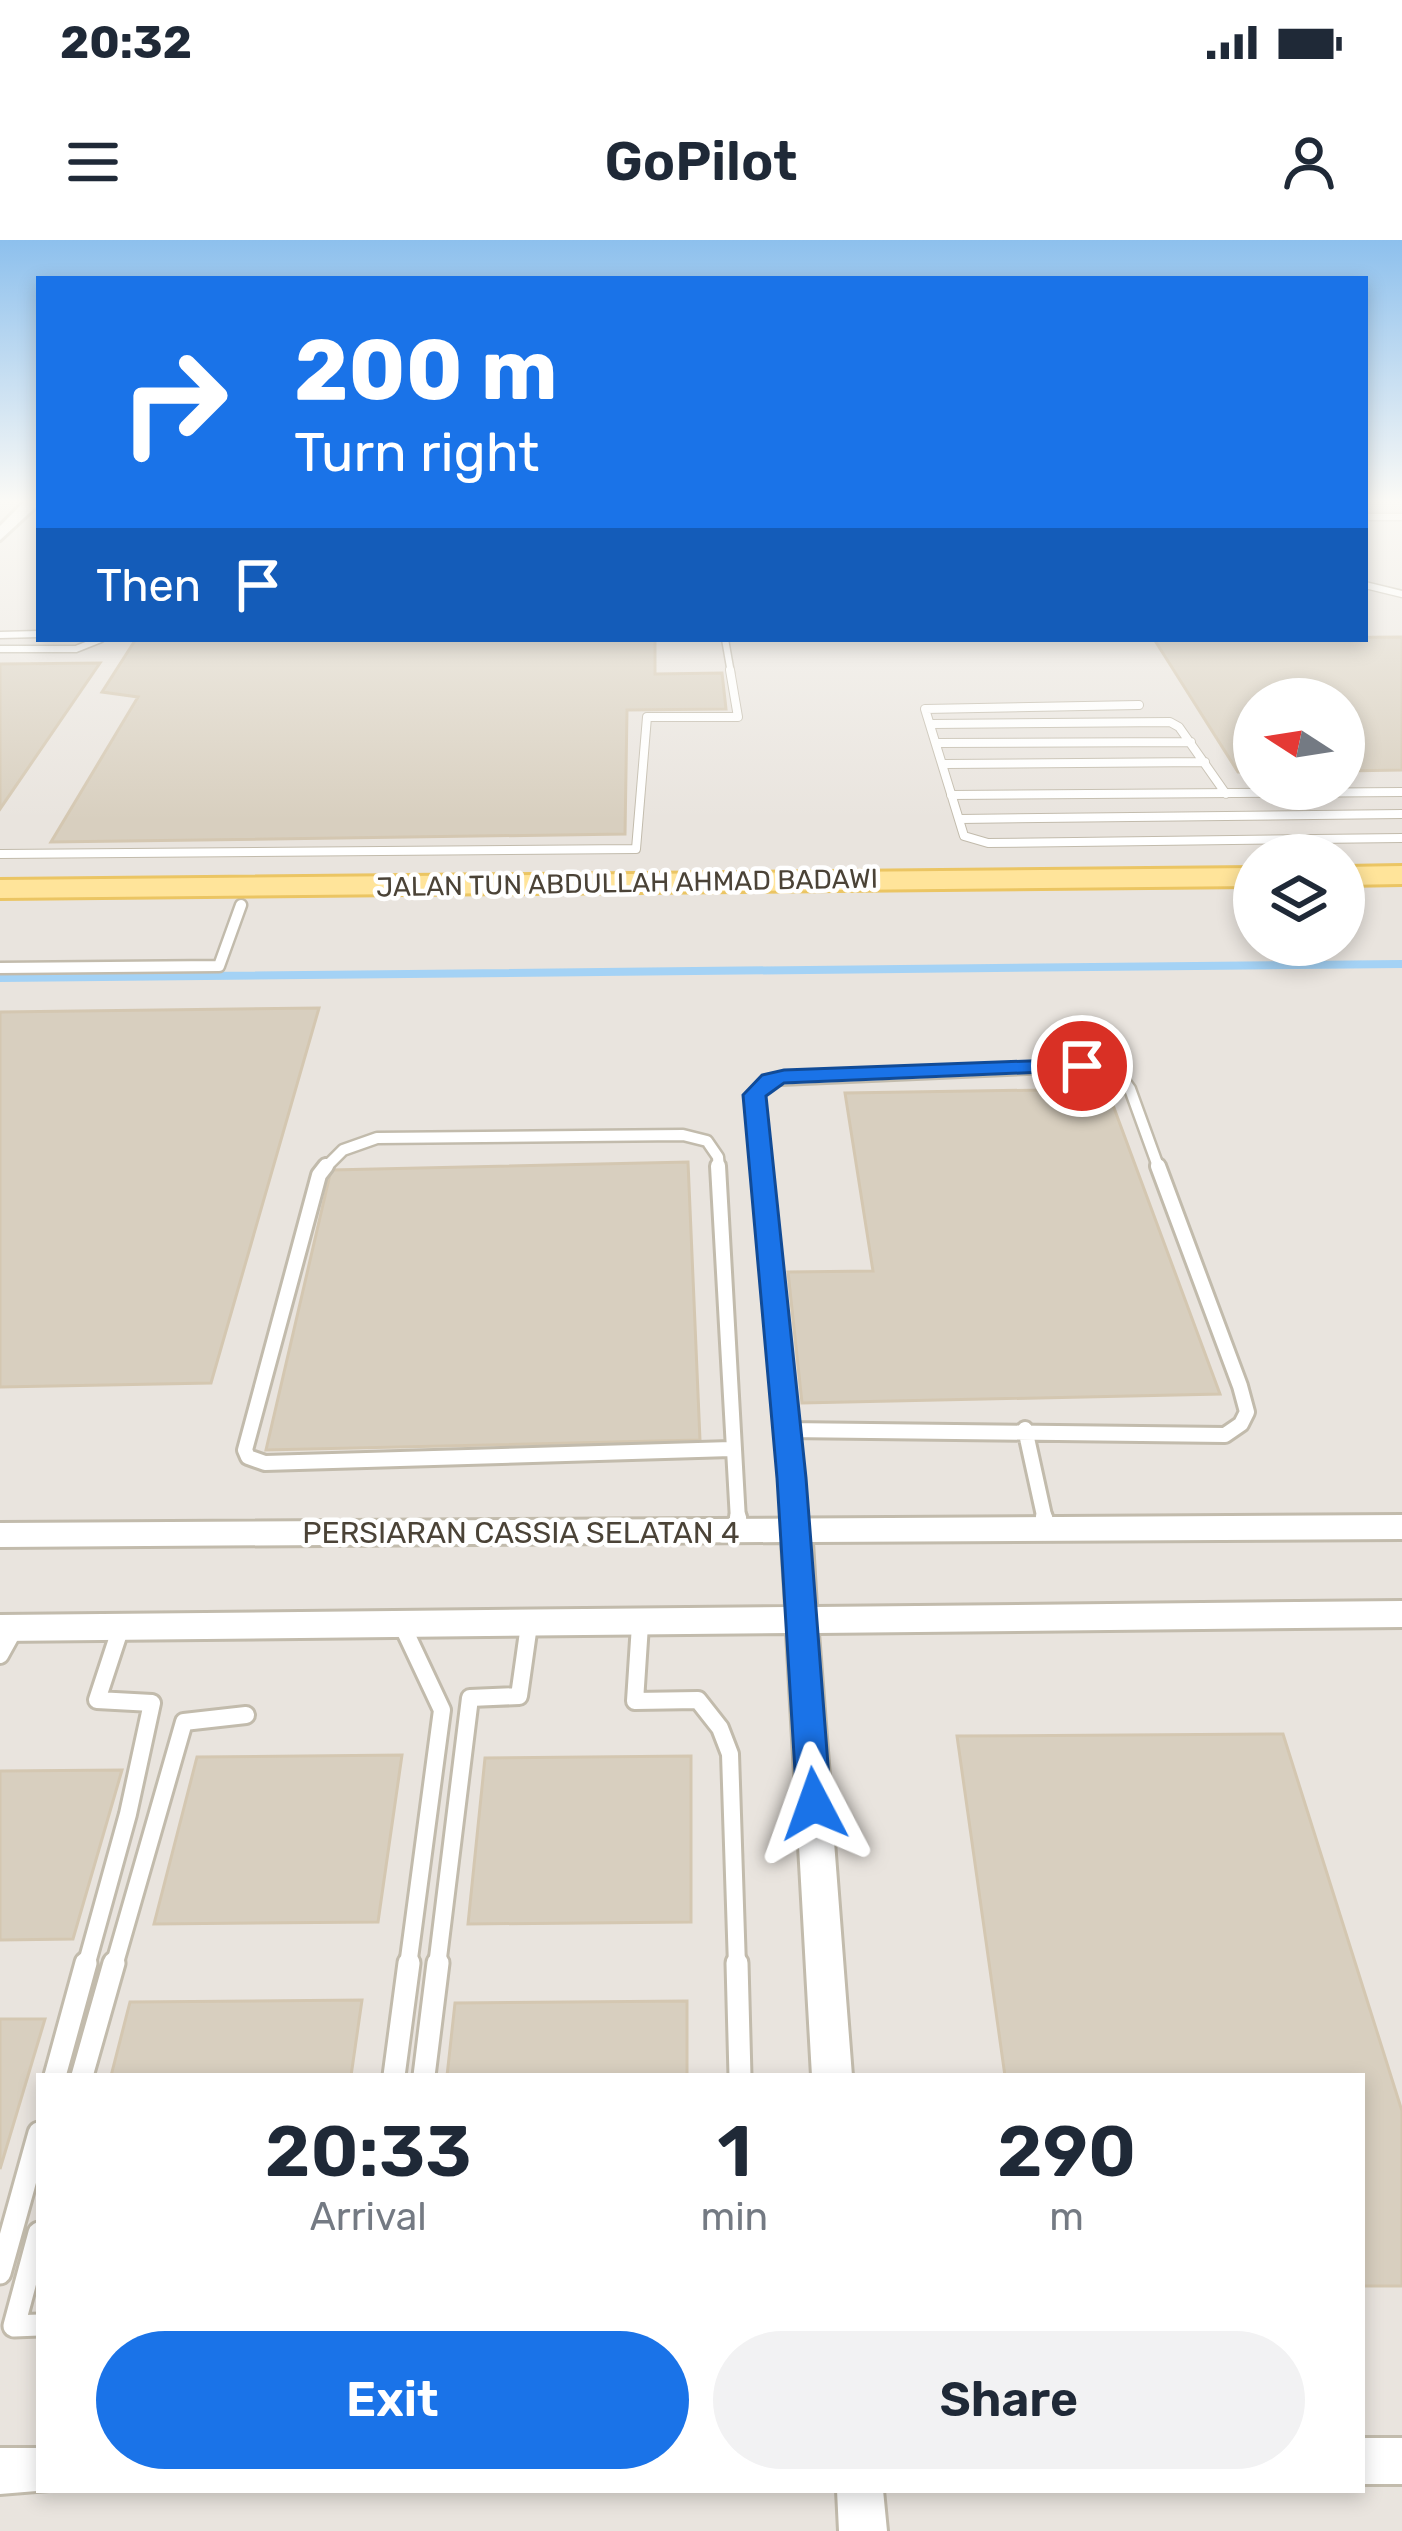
<!DOCTYPE html>
<html lang="en">
<head>
<meta charset="utf-8">
<style>
	:root { --surface:#fff; --page:#f2f2f3; --text:#1f2937; --muted:#747a83; --accent:#1a73e8 }
	body { margin:0; font-family:Rubik,sans-serif; background:var(--page); color:var(--text); height:100vh; display:flex; flex-direction:column; font-size:45px; white-space:nowrap }
	* { box-sizing:border-box; margin:0 }
	p { font-size:39px; color:var(--muted) }
	.icon { flex:none; width:66px; height:66px; fill:none; stroke:currentColor; stroke-width:2; stroke-linecap:round; stroke-linejoin:round }
	.map { position:relative; flex:1; overflow:hidden }
	.drawer { position:absolute; left:36px; top:1833px; width:1329px; height:420px; display:flex; flex-direction:column; background:var(--surface); border-radius:0px; box-shadow:0 6px 18px #0003 }
	.drawer>* { flex:none }
	.hud { position:absolute; left:36px; top:36px; width:1332px; height:366px; border-radius:0px; box-shadow:0 6px 18px #0003; background:#1a73e8; color:#fff; overflow:hidden }
	.needle { width:78px; rotate:282deg }
	.fabs { position:absolute; left:1233px; top:438px; display:grid; gap:24px }
	.fabs a { display:grid; place-items:center; width:132px; height:132px; border-radius:50%; background:var(--surface); box-shadow:0 6px 18px #0003; font-size:60px }
	.pin { position:absolute; display:grid; place-items:center; width:102px; height:102px; color:#fff; margin:-51px; border:6px solid #fff; border-radius:50%; box-shadow:0 3px 12px #0007 }
	.me { position:absolute; width:132px; margin:-66px; rotate:356deg; stroke-linejoin:round; filter:drop-shadow(0 0 9px #0008) }
	.turn { display:flex; align-items:center; gap:42px; height:252px; padding:0 60px; font-size:54px }
	.turn .icon { width:156px; height:156px; stroke-width:2.5 }
	.turn b { display:block; font-size:84px; line-height:102px }
	.then { display:flex; align-items:center; height:114px; padding:0 60px; background:#0003; gap:24px; font-size:45px }
	.eta { display:flex; justify-content:space-evenly; align-items:center; height:204px; text-align:center }
	.eta b { font-size:72px; font-weight:600; line-height:84px }
	.action { display:flex; gap:24px; margin-top:auto; padding:24px 60px }
	.action a { flex:1; height:138px; border-radius:72px; background:var(--accent); color:#fff; font-size:48px; font-weight:600; line-height:138px; text-align:center }
	.action a+a { background:var(--page); color:var(--text) }
	.status { display:flex; justify-content:space-between; align-items:center; height:84px; padding:0 60px; background:var(--surface); direction:ltr }
	.status svg { height:33px; fill:currentColor }
	header { display:flex; justify-content:space-between; align-items:center; height:156px; padding:0 60px; background:var(--surface); font-size:54px; font-weight:600 }
	.map>svg:first-child { display:block }
	.industrial { fill:#e9e4de; fill-rule:evenodd }
	.lines { fill:none; stroke-linecap:round; stroke-linejoin:round }
	.stream { stroke:#a4d2f5; stroke-width:8 }
	.building { fill:#d8cfbf; stroke:#d4c7b1; stroke-width:3 }
	.service-far5-casing { stroke:#c2bbac; stroke-width:9 }
	.service-far4-casing { stroke:#c2bbac; stroke-width:10 }
	.service-far3-casing { stroke:#c2bbac; stroke-width:15 }
	.service-far2-casing { stroke:#c2bbac; stroke-width:20 }
	.service-far1-casing { stroke:#c2bbac; stroke-width:22 }
	.service-casing { stroke:#c2bbac; stroke-width:27 }
	.minor-casing { stroke:#c2bbac; stroke-width:6 }
	.tertiary-casing { stroke:#c2bbac; stroke-width:6 }
	.primary-casing { stroke:#ebc563; stroke-width:6 }
	.service-far5 { stroke:#fff; stroke-width:6 }
	.service-far4 { stroke:#fff; stroke-width:8 }
	.service-far3 { stroke:#fff; stroke-width:10 }
	.service-far2 { stroke:#fff; stroke-width:14 }
	.service-far1 { stroke:#fff; stroke-width:16 }
	.service { stroke:#fff; stroke-width:21 }
	.minor { fill:#fff; fill-rule:evenodd }
	.tertiary { fill:#fff; fill-rule:evenodd }
	.primary { fill:#ffe49a; fill-rule:evenodd }
	.route { fill:#1a73e8; stroke:#114b97; stroke-width:3 }
	.labels { text-anchor:middle; stroke-width:9; stroke-linejoin:round; paint-order:stroke }
	.far-street-label { font-size:27px; fill:#4b4337; stroke:#fff }
	.street-label { font-size:30px; fill:#4b4337; stroke:#fff }
</style>
</head>
<body>
<div class="status"><b>20:32</b><svg viewBox="0 0 49 12"><path d="M0 12V9h3v3zM5 12V6h3v6zM10 12V3h3v9zM15 12V0h3v12zM26 1h20v11H26zM47 4h2v5h-2z"/></svg></div>
<header><svg class="icon" aria-label="menu" viewBox="0 0 24 24"><path d="M4 6h16M4 12h16M4 18h16"/></svg>GoPilot<svg class="icon" aria-label="person" viewBox="0 0 24 24"><circle cx="12" cy="8" r="4"/><path d="M4 21q1-7 8-7t8 7"/></svg></header>
<div class="map">
<svg width="1402" height="2291" viewBox="0 0 1402 2291">
	<rect width="100%" height="100%" fill="#f6f3ea"/>
	<!-- industrial -->
	<path class="industrial" d="M0,259H39V399H1365V259H1402V2291H0ZM1254,459H1344V549H1254ZM1254,615H1344V705H1254ZM39,1836H1362V2250H39Z"/>
	<g class="lines">
		<!-- stream -->
		<path class="stream" d="M0,738L1402,724"/>
	</g>
	<!-- building -->
	<path class="building" d="M1402,397V530L1344,531V459H1254V532H1238L1154,399Z
		M136,399H655V434L722,433L726,469L627,470L625,594L51,602L138,457L102,452Z
		M100,423L0,569V424Z
		M319,768L211,1143L0,1147V772Z
		M1107,849L1220,1154L802,1163L788,1032L873,1031L845,853Z
		M688,922L700,1200L266,1210L331,930Z
		M1283,1494L1402,1871V2046H1362V1836H1005L957,1496Z
		M402,1515L378,1682L154,1684L197,1517Z
		M691,1516V1682L468,1684L485,1518Z
		M122,1530L73,1699L0,1700V1531Z
		M362,1760L351,1836H111L130,1762Z
		M687,1761V1836H447L455,1763Z
		M0,1779H45L0,1929Z"/>
	<g class="lines">
		<defs>
			<path id="service-far5" d="M1365,277H1402
				M1365,345L1402,354
				M0,395L39,394
				M725,399L731,433
				M0,409H76L101,399"/>
			<path id="service-far4" d="M1139,465L925,469L964,596L988,603L1402,598
				M932,484L1170,482L1179,487L1226,554
				M938,503L1191,502
				M945,524L1205,522
				M951,555L1402,552
				M960,579L1402,574
				M0,614L636,609L647,477H738L730,430"/>
			<path id="service-far3" d="M0,728L219,726L241,665
				M324,929L343,910L377,898L683,895L707,901L718,917L719,929
				M762,929L755,855L770,840L1082,826L1120,835L1130,849L1159,929"/>
			<path id="service-far2" d="M326,926L319,935L245,1210L248,1217L265,1223L731,1209
				M718,926L738,1280
				M762,926L795,1280
				M1025,1189L1045,1280
				M787,1190L1225,1195L1241,1184L1247,1172L1240,1146L1158,926"/>
			<path id="service-far1" d="M738,1277L739,1292
				M795,1277L796,1291
				M1044,1277L1047,1290
				M640,1385L635,1461L698,1460L720,1488L730,1514L737,1726
				M403,1387L442,1470L408,1726
				M0,1415L15,1388
				M86,1726L128,1574L152,1463L97,1460L121,1387
				M114,1726L184,1482L246,1475
				M437,1726L470,1458L519,1456L529,1385"/>
			<path id="service" d="M737,1723L740,1836
				M55,1836L86,1723
				M82,1836L114,1723
				M394,1836L409,1723
				M424,1836L438,1723
				M39,1993L14,2086L39,2085
				M0,2033L39,1893"/>
			<path id="minor" d="M1402,1275V1299L812,1302L816,1367L1402,1361V1387L818,1393L852,1836H812L787,1393L0,1401V1375L786,1367L782,1302L0,1307V1283Z
				M1362,2198H1402V2244H1362Z
				M0,2208H39V2250H49L0,2254Z
				M837,2250H883L887,2291H839Z"/>
			<path id="tertiary" d="M27,259H39V264L0,300V286Z"/>
			<path id="primary" d="M1402,626V644L1344,645V627Z
				M1254,628V646L0,658V640Z"/>
		</defs>
		<!-- service-far5 casing -->
		<use href="#service-far5" class="service-far5-casing"/>
		<!-- service-far4 casing -->
		<use href="#service-far4" class="service-far4-casing"/>
		<!-- service-far3 casing -->
		<use href="#service-far3" class="service-far3-casing"/>
		<!-- service-far2 casing -->
		<use href="#service-far2" class="service-far2-casing"/>
		<!-- service-far1 casing -->
		<use href="#service-far1" class="service-far1-casing"/>
		<!-- service casing -->
		<use href="#service" class="service-casing"/>
		<!-- minor casing -->
		<use href="#minor" class="minor-casing"/>
		<!-- tertiary casing -->
		<use href="#tertiary" class="tertiary-casing"/>
		<!-- primary casing -->
		<use href="#primary" class="primary-casing"/>
		<!-- service-far5 -->
		<use href="#service-far5" class="service-far5"/>
		<!-- service-far4 -->
		<use href="#service-far4" class="service-far4"/>
		<!-- service-far3 -->
		<use href="#service-far3" class="service-far3"/>
		<!-- service-far2 -->
		<use href="#service-far2" class="service-far2"/>
		<!-- service-far1 -->
		<use href="#service-far1" class="service-far1"/>
		<!-- service -->
		<use href="#service" class="service"/>
		<!-- minor -->
		<use href="#minor" class="minor"/>
		<!-- tertiary -->
		<use href="#tertiary" class="tertiary"/>
		<!-- primary -->
		<use href="#primary" class="primary"/>
	</g>
	<!-- sky -->
	<linearGradient id="sky" x2="0" y2="1"><stop stop-color="#8dc0ed"/><stop offset="0.45" stop-color="#fbfaf6"/><stop offset="1" stop-color="#fbfaf6" stop-opacity="0"/></linearGradient>
	<rect width="1402" height="580" fill="url(#sky)"/>
	<!-- route -->
	<path class="route" d="M1082,819L1090,821V830L784,843L766,856L806,1238L831,1564L826,1576L814,1580L802,1576L797,1564L777,1238L743,855L762,835L784,830Z"/>
	<g class="labels">
		<!-- far-street labels -->
		<g class="far-street-label">
			<text transform="translate(627 643) rotate(-1)" y="9">JALAN TUN ABDULLAH AHMAD BADAWI</text>
		</g>
		<!-- street labels -->
		<g class="street-label">
			<text x="521" y="1303">PERSIARAN CASSIA SELATAN 4</text>
		</g>
	</g>
</svg>
<div class="fabs">
<a><svg class="needle" viewBox="-14 -14 28 28"><path d="M0-13l5 13h-10z" fill="#e53935"/><path d="M0 13l5-13h-10z" fill="#747a83"/></svg></a>
<a><svg class="icon" aria-label="layers" viewBox="0 0 24 24"><path d="M12 4l9 5-9 5-9-5zM3 14l9 5 9-5"/></svg></a>
</div>
<div class="pin" style="left:1082px;top:826px;background:#d93025"><svg class="icon" aria-label="arrive" viewBox="0 0 24 24"><path d="M6 21V4h12l-3 4 3 4H6"/></svg></div>
<svg class="me" style="left:814px;top:1564px" viewBox="-20 -20 40 40"><path d="M0-17L14 15 0 8-14 15z" fill="#1a73e8" stroke="#fff" stroke-width="4"/></svg>
<div class="hud">
<div class="turn"><svg class="icon" aria-label="right" viewBox="0 0 24 24"><path d="M7 20v-9h11M14 6l5 5-5 5"/></svg><div><b>200 m</b>Turn right</div></div>
<div class="then">Then<svg class="icon" aria-label="arrive" viewBox="0 0 24 24"><path d="M6 21V4h12l-3 4 3 4H6"/></svg></div>
</div>
<section class="drawer">
<div class="eta">
<div><b>20:33</b><p>Arrival</p></div>
<div><b>1</b><p>min</p></div>
<div><b>290</b><p>m</p></div>
</div>
<div class="action"><a>Exit</a><a>Share</a></div>
</section>
</div>
</body>
</html>
